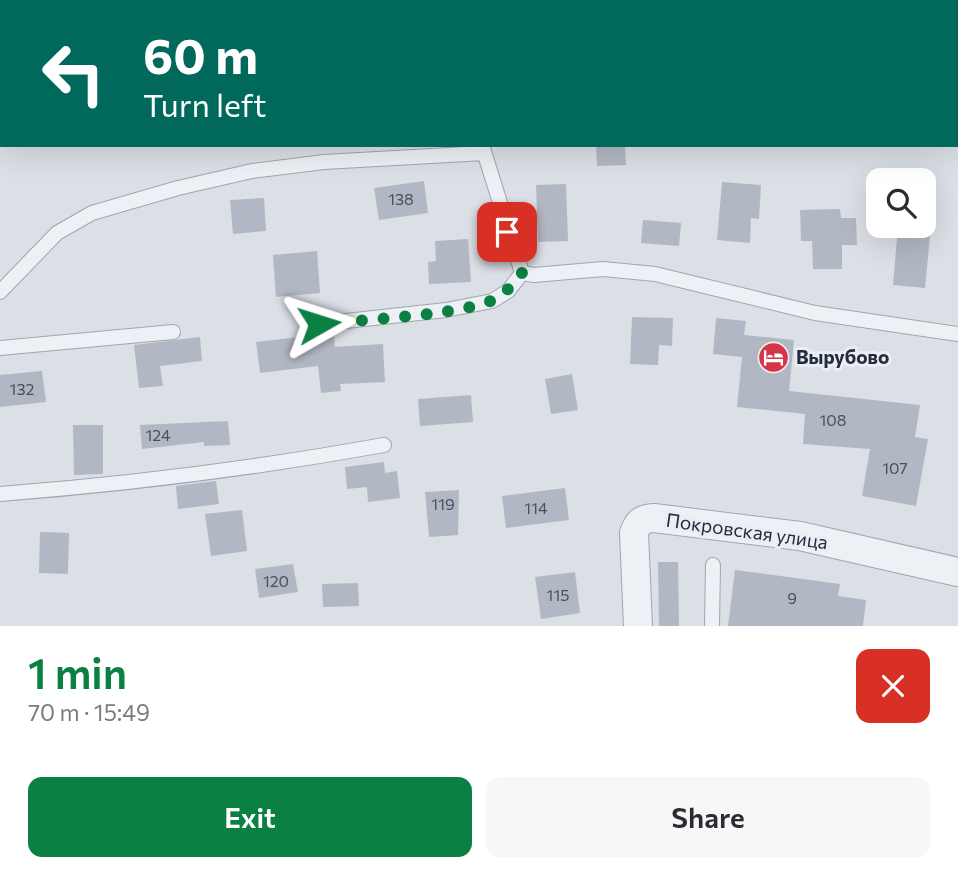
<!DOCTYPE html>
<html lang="en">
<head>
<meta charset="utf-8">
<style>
	:root { --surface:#fff; --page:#f7f7f7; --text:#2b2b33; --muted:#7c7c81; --accent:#0b8043 }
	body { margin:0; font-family:Commissioner,sans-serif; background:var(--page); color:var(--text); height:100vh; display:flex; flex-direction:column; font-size:26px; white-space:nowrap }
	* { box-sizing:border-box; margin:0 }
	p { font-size:23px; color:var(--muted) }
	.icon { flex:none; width:38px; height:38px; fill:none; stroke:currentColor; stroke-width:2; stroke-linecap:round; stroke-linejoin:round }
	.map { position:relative; height:626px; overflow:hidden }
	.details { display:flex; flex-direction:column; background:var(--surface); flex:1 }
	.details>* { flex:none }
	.top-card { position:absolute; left:0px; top:0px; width:959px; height:147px; box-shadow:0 7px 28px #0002; background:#00695c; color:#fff; overflow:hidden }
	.controls { position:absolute; left:866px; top:168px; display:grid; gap:14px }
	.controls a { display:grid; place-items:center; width:70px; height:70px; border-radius:14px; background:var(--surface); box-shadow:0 7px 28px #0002; font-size:35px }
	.pin { position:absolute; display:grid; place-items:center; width:60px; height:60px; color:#fff; margin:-30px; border-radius:14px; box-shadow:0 4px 10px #0006 }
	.me { position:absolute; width:77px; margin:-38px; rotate:84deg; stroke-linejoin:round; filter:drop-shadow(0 0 5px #0008) }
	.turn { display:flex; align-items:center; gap:24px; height:147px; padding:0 28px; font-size:32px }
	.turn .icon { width:91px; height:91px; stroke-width:2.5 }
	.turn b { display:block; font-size:49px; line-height:60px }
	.round { display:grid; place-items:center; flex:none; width:74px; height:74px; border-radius:14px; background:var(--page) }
	.summary { display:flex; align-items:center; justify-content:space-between; height:119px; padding:0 28px }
	h1 { font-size:42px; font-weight:600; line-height:52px; color:var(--accent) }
	.action { display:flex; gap:14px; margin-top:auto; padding:14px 28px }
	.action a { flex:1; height:80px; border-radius:14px; background:var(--accent); color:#fff; font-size:28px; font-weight:600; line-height:80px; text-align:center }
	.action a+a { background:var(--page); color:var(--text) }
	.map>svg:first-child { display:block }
	.building { fill:#b2b8c3 }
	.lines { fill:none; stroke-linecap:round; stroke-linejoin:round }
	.lane-casing { stroke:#a0a6b0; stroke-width:16 }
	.street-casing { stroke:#a0a6b0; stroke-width:30 }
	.lane { stroke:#edf0f5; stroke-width:14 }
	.street { stroke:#edf0f5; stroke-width:28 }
	.route { stroke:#0b8043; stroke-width:12; stroke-dasharray:0 21.6 }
	.labels { text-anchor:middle; stroke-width:6; stroke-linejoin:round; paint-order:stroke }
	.number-label { font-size:16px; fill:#484f5e }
	.poi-label { font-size:19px; font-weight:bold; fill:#242c3d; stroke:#eaeef4; text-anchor:start }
	.street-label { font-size:19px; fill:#242c3d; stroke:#eaeef4 }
</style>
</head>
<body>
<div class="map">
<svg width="958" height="626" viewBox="0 0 958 626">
	<rect width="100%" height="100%" fill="#dbdfe6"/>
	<!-- building -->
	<path class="building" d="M596,145H625L626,165L597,166Z
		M424,181L428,213L379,220L374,188Z
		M722,182L761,185L759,219L751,218L750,243L717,240Z
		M566,184L568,241L538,242L536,185Z
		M264,198L266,231L233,234L230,200Z
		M840,209L841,218H856L857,245H842V269H813L812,241H801L800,210Z
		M643,220L681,223L679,246L641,243Z
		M898,226H931L925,288L893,285Z
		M468,239L471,282L429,284L428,262L436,261L435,241Z
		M317,251L320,293L276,297L273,255Z
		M632,317L673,318L672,346L659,345L658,365L630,364Z
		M716,318L746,321L744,335L794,340L789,391L920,405L915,437L928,439L916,506L862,496L870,449L803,444L805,414L737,407L742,357L713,354Z
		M334,333L335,347L383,344L385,382L340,384L341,391L321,393L318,366L260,373L256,342Z
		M200,337L202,361L160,366L163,386L139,388L134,345Z
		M42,371L46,402L0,407V375Z
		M572,374L578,410L551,414L545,379Z
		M471,395L473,422L420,426L418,399Z
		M228,421L230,445L204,446V442L142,449L140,425Z
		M73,425H103V474L74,475Z
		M384,462L385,473L397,471L400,498L368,502L367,487L347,489L345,467Z
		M216,481L219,504L178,509L176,486Z
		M565,488L569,520L506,528L502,496Z
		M459,490L458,535L429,537L425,492Z
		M242,510L247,551L211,556L205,514Z
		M40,532L69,533L68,574L39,573Z
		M658,562H678L679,626H659Z
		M293,564L298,592L259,598L255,569Z
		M735,570L840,584L838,596L866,600L863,626H728Z
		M575,572L580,613L541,619L535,577Z
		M358,583L359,606L323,607L322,584Z"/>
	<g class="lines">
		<defs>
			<path id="lane" d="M463,0V2
				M482,145L522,273
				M522,273L534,275L603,269L655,274L815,313L958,334
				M0,292L57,233L92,213L178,188L252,171L324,162L484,153
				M319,324L446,310L492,301L508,291L522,273
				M0,348L173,332
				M0,494C129,484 257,468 384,445
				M712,626L713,565"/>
			<path id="street" d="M638,626L634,533C638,521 642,519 654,518L800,536L958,572"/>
		</defs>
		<!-- lane casing -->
		<use href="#lane" class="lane-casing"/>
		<!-- street casing -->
		<use href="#street" class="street-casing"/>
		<!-- lane -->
		<use href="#lane" class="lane"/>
		<!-- street -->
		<use href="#street" class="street"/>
	</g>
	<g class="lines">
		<!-- route -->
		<path class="route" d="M319,324C359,320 465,315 495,299C507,292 514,283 522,273L507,232"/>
	</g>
	<!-- icons -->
	<defs>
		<symbol id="hotel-disc" viewBox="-11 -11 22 22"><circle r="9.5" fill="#d63547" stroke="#eaeef4"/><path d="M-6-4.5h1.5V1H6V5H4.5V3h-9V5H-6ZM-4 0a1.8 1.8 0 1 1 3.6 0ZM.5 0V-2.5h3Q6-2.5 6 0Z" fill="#fff"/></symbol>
	</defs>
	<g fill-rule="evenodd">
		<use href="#hotel-disc" x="756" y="340" width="35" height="35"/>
	</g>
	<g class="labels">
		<!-- number labels -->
		<g class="number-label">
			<text x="401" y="205">138</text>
			<text x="22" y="395">132</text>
			<text x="833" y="426">108</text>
			<text x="158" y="441">124</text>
			<text x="895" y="474">107</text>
			<text x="443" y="510">119</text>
			<text x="536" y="514">114</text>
			<text x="276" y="587">120</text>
			<text x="558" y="601">115</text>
			<text x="792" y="604">9</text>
		</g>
		<!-- poi labels -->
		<g class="poi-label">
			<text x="796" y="364">Вырубово</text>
		</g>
		<!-- street labels -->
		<g class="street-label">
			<text transform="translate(747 531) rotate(8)" y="7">Покровская улица</text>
		</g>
	</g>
</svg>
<div class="controls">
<a><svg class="icon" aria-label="search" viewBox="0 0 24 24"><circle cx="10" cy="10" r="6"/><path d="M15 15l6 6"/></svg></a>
</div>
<div class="pin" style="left:507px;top:232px;background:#d93025"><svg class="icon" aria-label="arrive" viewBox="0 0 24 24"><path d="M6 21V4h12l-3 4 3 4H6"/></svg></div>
<svg class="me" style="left:319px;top:324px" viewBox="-20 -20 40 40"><path d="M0-17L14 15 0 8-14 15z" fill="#0b8043" stroke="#fff" stroke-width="4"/></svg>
<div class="top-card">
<div class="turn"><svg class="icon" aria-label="left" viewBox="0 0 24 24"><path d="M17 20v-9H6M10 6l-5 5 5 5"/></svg><div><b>60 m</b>Turn left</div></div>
</div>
</div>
<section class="details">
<div class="summary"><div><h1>1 min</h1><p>70 m · 15:49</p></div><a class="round" style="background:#d93025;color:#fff"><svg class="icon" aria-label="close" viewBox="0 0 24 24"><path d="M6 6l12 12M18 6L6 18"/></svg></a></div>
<div class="action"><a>Exit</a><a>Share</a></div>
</section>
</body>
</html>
